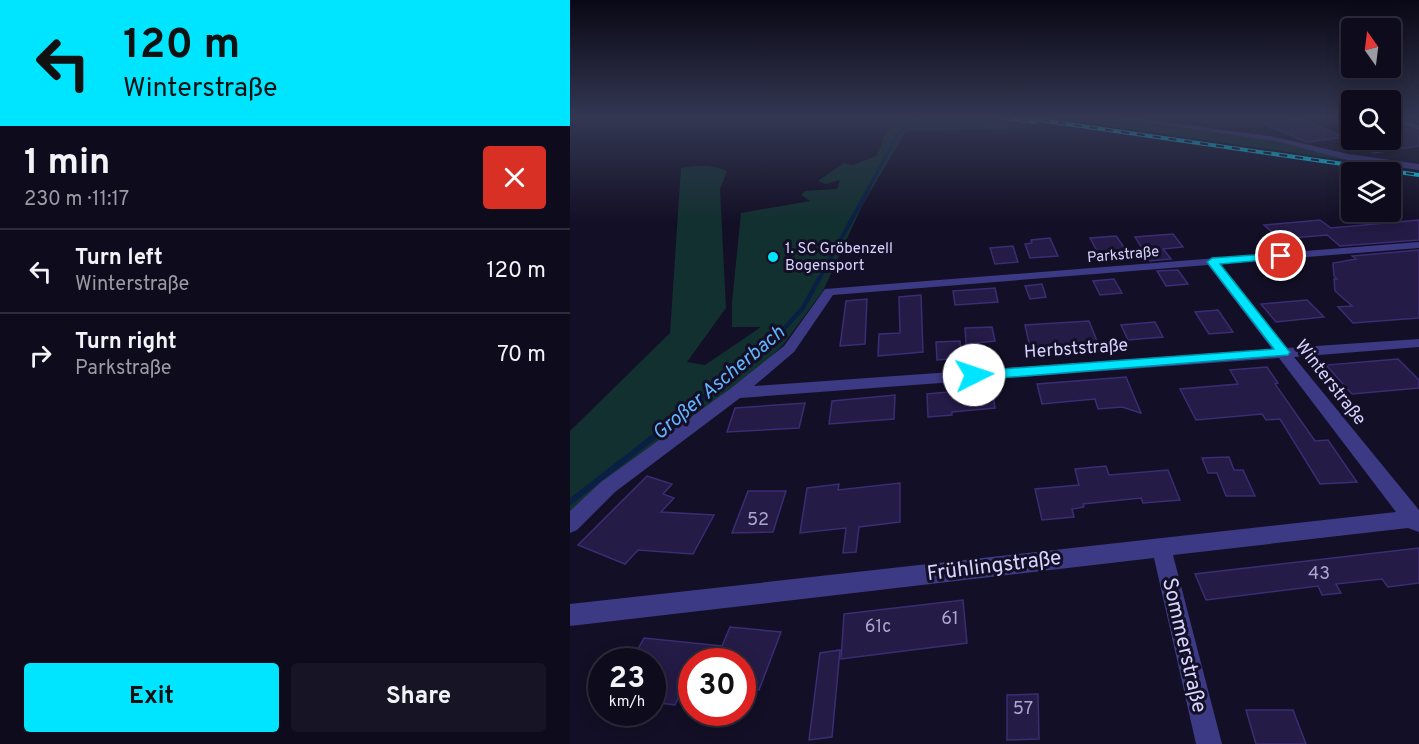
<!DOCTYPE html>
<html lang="en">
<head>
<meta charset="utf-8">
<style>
	:root { --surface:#0e0b1c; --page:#171425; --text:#f1f3f6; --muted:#9b9ba3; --line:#2e2b3b; --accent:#00e5ff }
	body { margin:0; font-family:Overpass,sans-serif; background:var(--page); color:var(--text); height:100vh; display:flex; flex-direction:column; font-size:22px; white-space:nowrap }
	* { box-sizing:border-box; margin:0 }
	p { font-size:20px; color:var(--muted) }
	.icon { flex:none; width:33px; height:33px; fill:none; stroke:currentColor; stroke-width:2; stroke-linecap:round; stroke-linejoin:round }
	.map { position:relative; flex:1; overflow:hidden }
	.panel { display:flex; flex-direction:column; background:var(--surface); width:570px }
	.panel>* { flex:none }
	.guide { background:#00e5ff; color:#111; overflow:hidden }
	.needle { width:39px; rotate:346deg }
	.fabs { position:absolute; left:771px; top:18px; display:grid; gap:12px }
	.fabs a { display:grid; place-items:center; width:60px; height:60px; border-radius:6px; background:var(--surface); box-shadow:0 3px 15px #0003,0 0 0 2px var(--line); font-size:30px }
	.speed { position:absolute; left:18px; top:648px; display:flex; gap:12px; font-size:30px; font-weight:700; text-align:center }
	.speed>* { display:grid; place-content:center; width:78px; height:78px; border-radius:50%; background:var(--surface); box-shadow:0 3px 15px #0003,0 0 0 2px var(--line); line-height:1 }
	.speed small { font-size:15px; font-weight:400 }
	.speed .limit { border:9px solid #d22; background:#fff; color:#111 }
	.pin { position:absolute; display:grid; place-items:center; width:51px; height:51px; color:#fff; margin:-26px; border:3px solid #fff; border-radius:50%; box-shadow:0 2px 6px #0007 }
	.me { position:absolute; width:66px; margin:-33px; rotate:86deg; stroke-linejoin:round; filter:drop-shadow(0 0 4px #0008) }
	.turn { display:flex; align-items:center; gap:21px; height:126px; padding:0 24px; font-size:27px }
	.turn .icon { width:78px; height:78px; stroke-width:2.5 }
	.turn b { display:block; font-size:42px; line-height:51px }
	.round { display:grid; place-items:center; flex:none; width:63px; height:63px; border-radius:6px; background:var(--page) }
	.head { display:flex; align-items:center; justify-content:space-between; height:102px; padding:0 24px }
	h1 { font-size:36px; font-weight:700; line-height:45px }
	.cta { display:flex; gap:12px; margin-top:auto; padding:12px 24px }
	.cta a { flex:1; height:69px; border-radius:6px; background:var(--accent); color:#111; font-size:24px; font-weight:700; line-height:69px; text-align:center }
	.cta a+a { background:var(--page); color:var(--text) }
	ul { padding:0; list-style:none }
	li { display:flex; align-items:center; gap:18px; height:84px; padding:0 24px; border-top:2px solid var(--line) }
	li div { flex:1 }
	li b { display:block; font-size:22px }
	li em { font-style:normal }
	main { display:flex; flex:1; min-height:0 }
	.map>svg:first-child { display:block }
	.green { fill:#12302f }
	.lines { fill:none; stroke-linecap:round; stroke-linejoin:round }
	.stream-far3 { stroke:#0a1f44; stroke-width:3 }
	.stream-far2 { stroke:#0a1f44; stroke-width:4 }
	.stream-far1 { stroke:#0a1f44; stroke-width:4.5 }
	.stream { stroke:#0a1f44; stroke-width:6 }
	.building { fill:#241b47; stroke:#3b2d73; stroke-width:1.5 }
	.street { fill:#3d3a85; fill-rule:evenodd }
	.rail-casing { stroke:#00e5ff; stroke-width:4 }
	.rail { stroke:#130f26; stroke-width:2; stroke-dasharray:8; stroke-linecap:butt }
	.route { fill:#00e5ff; stroke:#0095a6; stroke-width:1.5 }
	.poi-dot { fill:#00e5ff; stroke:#130f26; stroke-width:2 }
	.labels { text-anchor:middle; stroke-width:6; stroke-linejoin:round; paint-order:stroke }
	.far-poi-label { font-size:15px; fill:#d9d4ff; stroke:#130f26; text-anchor:start }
	.far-street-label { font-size:15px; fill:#d9d4ff; stroke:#130f26 }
	.street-label { font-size:18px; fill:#d9d4ff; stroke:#130f26 }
	.near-number-label { font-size:18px; fill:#aca6d1 }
	.water-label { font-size:20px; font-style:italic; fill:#62b6ff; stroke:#130f26 }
	.near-street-label { font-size:21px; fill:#d9d4ff; stroke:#130f26 }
</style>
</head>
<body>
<main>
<section class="panel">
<div class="guide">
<div class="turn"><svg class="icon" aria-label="left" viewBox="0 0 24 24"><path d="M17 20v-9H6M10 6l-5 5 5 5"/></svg><div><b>120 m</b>Winterstraße</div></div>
</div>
<div class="head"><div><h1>1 min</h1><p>230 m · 11:17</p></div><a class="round" style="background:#d93025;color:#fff"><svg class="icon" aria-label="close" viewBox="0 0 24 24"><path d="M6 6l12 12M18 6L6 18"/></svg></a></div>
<ul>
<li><svg class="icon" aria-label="left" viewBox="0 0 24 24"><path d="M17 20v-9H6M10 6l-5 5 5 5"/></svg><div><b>Turn left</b><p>Winterstraße</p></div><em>120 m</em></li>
<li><svg class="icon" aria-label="right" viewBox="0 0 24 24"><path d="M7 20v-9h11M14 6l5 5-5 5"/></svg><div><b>Turn right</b><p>Parkstraße</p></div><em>70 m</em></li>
</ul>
<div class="cta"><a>Exit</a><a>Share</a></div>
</section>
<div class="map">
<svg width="849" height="744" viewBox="0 0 849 744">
	<rect width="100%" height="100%" fill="#130f26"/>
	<!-- green -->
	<path class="green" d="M345,118H399L462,128L336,131L292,206L253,291L213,345L179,378L0,512V431L100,333L111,168C129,165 141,164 157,171L150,189L156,308L117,362L135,365L191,327H162V302L171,213L240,201L231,195L235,191L267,189L270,180L256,184L248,181L274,163L283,165L306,156L311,147L312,139L319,129L327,127L330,121Z
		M482,118H542L683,136L797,163Z"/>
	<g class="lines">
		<!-- stream-far3 -->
		<path class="stream-far3" d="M298,189L330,131L345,118"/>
		<!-- stream-far2 -->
		<path class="stream-far2" d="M248,281L299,188"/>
		<!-- stream-far1 -->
		<path class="stream-far1" d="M134,398L199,345L233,308L249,279"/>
		<!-- stream -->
		<path class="stream" d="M0,502L135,397"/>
	</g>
	<!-- building -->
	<path class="building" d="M730,118L774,137L737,142L694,124Z
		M820,124L849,132V146L804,153L772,140H820Z
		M750,220L761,228L849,220V240L770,246L757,235L710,239L694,225Z
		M603,234L613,247L593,249L601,259L580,261L565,237Z
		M546,236L556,250L528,253L520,238Z
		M480,238L488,256L460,258L455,244L462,243L461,240Z
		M443,246L448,262L425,264L420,248Z
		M849,250V318L783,323L768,307L782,306L765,291L764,279H767L764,276L763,263L786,259L782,256Z
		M608,270L618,284L596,286L587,271Z
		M544,279L552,293L530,295L523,281Z
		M472,284L476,297L460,299L455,286Z
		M425,288L428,302L385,305L383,291Z
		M351,295L353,352L308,356L309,334L330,333L329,297Z
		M297,299L295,344L270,346L276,301Z
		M737,300L754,317L706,322L691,304Z
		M648,310L663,332L639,334L625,312Z
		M519,321L529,346L461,352L455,325Z
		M585,322L593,337L558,340L551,325Z
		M422,327L425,341L396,344L395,328Z
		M390,341L391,358L367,360L366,342Z
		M828,359L849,380V388L782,394L756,365Z
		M697,367L708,383L705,384L745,441L758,440L787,482L750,484L710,419L696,420L692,414L626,420L610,389L668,384L660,370Z
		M556,377L571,413L552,407L528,409L525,399L472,404L467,384Z
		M422,388L425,408L382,412V415L358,417L357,394Z
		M325,395L324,419L259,424L262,401Z
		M235,403L229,428L157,432L165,408Z
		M659,457L664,470H673L685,496H656L647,473H638L632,458Z
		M536,466L539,475L598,470L610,500L573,503L571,498L513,504L514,507L502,509L504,517L472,520L465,489L509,485L505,469Z
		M77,476L102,484L93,494L104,498L91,512L144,515L123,554L68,550L55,564L8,545Z
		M330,483V522L289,527L286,552L273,553L276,528L230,533L237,488L269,484L268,490Z
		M178,491H216L203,532L162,533Z
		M849,548V583L818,587L812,579L766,584L771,593L752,595L748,586L636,600L625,574Z
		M393,600L397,643L271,659L274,614Z
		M160,627L211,632L189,690L172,688V662H122V669L105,705L82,702V662H61L74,638L152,646Z
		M270,650L262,737L239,740L250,653Z
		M468,694L469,739L437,740V695Z
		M676,710H723L736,744H686Z"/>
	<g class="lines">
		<!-- street -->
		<path class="street" d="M547,118H564L705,137L778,154L849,164V170L778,160L705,141Z
			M820,118L849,125V130L820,121Z
			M849,242V248L650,264L717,348L849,339V347L724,357L849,510V532L838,528L603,555L652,744H626L584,558L0,626V604L826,512L709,358L170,398L45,492L7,530L0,533V511L31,482L160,389L214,346L255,289ZM638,265L702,349L184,386L224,352L263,295Z"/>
		<defs>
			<path id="rail" d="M435,118L464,122
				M456,118L849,175"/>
		</defs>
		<!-- rail casing -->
		<use href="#rail" class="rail-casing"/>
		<!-- rail -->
		<use href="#rail" class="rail"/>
	</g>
	<!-- sky -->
	<linearGradient id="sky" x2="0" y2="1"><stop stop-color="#0a0815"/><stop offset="0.53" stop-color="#333752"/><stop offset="1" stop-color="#333752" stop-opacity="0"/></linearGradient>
	<rect width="849" height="222" fill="url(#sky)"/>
	<!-- route -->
	<path class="route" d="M711,253L715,254V258L650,264L718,350L720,352L718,355L404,380L397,375L404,371L704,349L637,262L642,258Z"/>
	<!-- markers -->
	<circle class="poi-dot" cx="203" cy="257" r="6"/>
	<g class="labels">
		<!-- far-poi labels -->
		<g class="far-poi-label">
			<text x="215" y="253">1. SC Gröbenzell<tspan x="215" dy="17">Bogensport</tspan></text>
		</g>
		<!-- far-street labels -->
		<g class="far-street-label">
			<text transform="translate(553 254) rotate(-5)" y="5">Parkstraße</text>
		</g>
		<!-- street labels -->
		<g class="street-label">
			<text transform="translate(506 348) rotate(-4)" y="6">Herbststraße</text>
			<text transform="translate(761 382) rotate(52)" y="6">Winterstraße</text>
		</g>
		<!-- near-number labels -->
		<g class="near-number-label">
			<text x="188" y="525">52</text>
			<text x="749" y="579">43</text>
			<text x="380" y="624">61</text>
			<text x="308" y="632">61c</text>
			<text x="453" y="714">57</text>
		</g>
		<!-- water labels -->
		<g class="water-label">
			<text transform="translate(148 382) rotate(-40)" y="7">Großer Ascherbach</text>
		</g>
		<!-- near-street labels -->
		<g class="near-street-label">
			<text transform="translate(424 565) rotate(-7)" y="7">Frühlingstraße</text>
			<text transform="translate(615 645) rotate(77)" y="7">Sommerstraße</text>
		</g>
	</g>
</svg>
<div class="fabs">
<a><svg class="needle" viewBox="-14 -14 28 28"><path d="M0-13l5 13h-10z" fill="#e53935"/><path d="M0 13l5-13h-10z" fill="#9b9ba3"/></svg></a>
<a><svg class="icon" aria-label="search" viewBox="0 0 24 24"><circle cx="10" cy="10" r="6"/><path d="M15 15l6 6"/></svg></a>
<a><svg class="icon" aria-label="layers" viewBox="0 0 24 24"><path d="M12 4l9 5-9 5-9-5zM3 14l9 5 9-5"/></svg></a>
</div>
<div class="speed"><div>23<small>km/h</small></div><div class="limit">30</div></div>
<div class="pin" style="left:711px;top:256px;background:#d93025"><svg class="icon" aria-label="arrive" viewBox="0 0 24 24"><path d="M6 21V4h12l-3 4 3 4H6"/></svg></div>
<svg class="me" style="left:404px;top:375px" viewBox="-20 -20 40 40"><circle r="19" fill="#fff"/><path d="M0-13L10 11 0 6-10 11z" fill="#00e5ff"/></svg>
</div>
</main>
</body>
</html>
